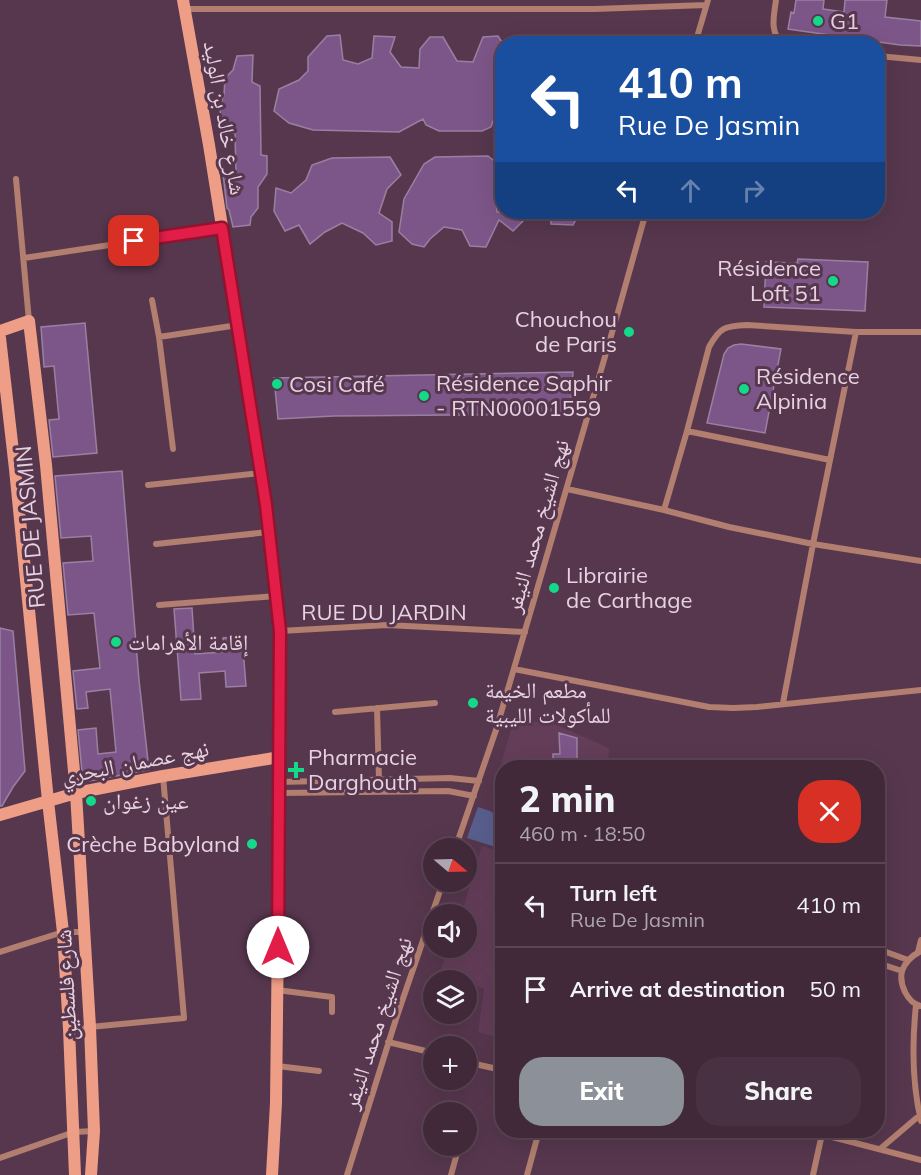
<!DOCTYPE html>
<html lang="en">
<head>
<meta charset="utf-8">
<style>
	:root { --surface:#41293a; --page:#483142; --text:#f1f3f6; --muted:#aea6af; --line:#5a4554; --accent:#8c9099 }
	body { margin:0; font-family:Mulish,"Noto Naskh Arabic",sans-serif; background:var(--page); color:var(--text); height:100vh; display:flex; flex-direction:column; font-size:22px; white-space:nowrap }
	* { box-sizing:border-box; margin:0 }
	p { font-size:20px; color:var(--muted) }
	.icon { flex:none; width:33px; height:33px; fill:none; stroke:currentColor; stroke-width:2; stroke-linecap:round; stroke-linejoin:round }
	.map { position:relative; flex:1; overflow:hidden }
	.sheet { position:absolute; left:495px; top:760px; width:390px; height:378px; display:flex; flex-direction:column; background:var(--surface); border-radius:24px; box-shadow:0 6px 24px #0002,0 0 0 2px var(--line) }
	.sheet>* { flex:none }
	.guide { position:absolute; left:495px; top:36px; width:390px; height:183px; border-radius:24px; box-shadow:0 6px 24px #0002,0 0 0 2px var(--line); background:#1a4fa0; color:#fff; overflow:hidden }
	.needle { width:39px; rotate:109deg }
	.fabs { position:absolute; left:423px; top:838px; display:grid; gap:12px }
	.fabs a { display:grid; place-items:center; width:54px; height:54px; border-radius:50%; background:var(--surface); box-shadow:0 6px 24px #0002,0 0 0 2px var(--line); font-size:30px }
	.pin { position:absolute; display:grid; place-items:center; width:51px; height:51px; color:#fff; margin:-26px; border-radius:12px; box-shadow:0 3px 9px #0006 }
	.me { position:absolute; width:66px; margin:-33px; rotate:0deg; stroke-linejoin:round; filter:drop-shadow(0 0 4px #0008) }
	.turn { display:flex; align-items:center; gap:21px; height:126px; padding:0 24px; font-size:27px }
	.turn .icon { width:78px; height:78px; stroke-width:2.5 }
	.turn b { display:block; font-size:42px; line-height:51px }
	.lanes { display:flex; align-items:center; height:57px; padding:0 24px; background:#0003; justify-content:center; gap:30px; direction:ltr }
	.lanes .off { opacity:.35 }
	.round { display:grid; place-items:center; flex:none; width:63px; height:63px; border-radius:24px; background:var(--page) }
	.summary { display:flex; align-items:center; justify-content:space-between; height:102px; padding:0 24px }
	h1 { font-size:36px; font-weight:800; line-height:45px }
	.primary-button { display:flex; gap:12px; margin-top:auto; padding:12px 24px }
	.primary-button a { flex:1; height:69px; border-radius:24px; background:var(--accent); color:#fff; font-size:24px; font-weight:800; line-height:69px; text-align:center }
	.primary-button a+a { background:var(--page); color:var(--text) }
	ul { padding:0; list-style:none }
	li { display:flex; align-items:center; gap:18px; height:84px; padding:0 24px; border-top:2px solid var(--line) }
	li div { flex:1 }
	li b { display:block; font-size:22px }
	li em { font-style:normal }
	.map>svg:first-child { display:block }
	.built { fill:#643d59 }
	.green { fill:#595f8d }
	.building { fill:#7d5689; stroke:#9980a2; stroke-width:1.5 }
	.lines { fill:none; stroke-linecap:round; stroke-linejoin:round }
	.street { stroke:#b17e6f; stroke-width:6 }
	.secondary { stroke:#ee9e86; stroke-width:12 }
	.route-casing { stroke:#92132f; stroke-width:15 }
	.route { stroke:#e11d48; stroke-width:10 }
	.poi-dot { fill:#14d989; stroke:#57374e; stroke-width:2 }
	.labels { text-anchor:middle; stroke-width:6; stroke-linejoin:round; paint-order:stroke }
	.poi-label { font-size:22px; fill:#e6d2e0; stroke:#57374e; text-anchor:start }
	.street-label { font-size:22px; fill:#e6d2e0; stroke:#57374e }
</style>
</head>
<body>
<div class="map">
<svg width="921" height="1175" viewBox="0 0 921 1175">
	<rect width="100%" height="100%" fill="#57374e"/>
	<!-- built -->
	<path class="built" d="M513,722H550L609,748L608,768H502V789L495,785Z
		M482,846L502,852V1039L478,1032L484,989L467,982L466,981H463L440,972L449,948H466V915H461Z"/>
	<!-- green -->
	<path class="green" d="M478,807L490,811L502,818V849L467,838Z"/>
	<!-- building -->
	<path class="building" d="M796,0H824L823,9L844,12L845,0H887L885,17L921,21V46L900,45L788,29L791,12L794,13Z
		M340,35L343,60L358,64L372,58L374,36L395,37L390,52L401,67L419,68L420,49L430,37H443L457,61L473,62L483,37L498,36L502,42V51L497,61L502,69V113L496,112L491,127L482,131H439L426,125L423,119L399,132L313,130L289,123L274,111L279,89L299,80L308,71V57L327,36Z
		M253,55L252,82L260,86L261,155L267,156V174L258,187V208L251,217L250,225L233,227L229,210L227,208L223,174H236L235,133L221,134L220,105L224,95L225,78L233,70L237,56Z
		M488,156L502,167L495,187L497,212H523L524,220L513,231L499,220L486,247L470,246L462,230L444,227L430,239L424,247L412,244L399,232L404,199L424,164L435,157Z
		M390,157L401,175L387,189L379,213L392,222V241L376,245L363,233L342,223L325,232L310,244L299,225L285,231L274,211L276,188L291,193L306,180L312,165L332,158Z
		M551,212H580L573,225L551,224Z
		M798,259L868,262L865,311L764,307L766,262L797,263Z
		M85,323L97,453L53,457L49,420L59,419L54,366L44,367L41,327Z
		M741,344L781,349L765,433L707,423L724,354L728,348L734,345Z
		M573,372L570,414L334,416L278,419L274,378Z
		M122,471L139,680L149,770L83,782L78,730L96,728L98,754L116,752L110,689L86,692L88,708L77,709L73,671L100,668L94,613L68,615L63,563L93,561L91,536L61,538L55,476Z
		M192,608L195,654L224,652L223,638L242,636L246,686L226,687L225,671L199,673L201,699L181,700L174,609Z
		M0,628L13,631L25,771L13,787L2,806H0Z
		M559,733L577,738V768H553V754H560Z"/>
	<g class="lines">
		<!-- street -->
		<path class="street" d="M776,0C774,15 769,33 783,44
			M185,9H595L706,5
			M695,44L708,0
			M878,56L921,60
			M16,179L29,321
			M24,258L222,228
			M152,300L159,337L173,449
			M159,337L238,325
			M687,431L830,460
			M148,485L261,473
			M567,489L664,510L729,527L813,544L921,561
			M664,510L687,431L709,347C720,327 725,326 747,325L856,332H921
			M156,544L269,532
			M159,605L276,596
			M280,631L387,625L525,632
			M514,669L709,707L733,708L757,707L921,690
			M783,703L813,544L856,332
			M377,708L379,780
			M335,712L435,703
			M279,782L450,778L479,781
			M279,793L448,791L474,796
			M455,849L496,730L618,312L646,212
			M878,949L908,960
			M921,951C913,955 905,962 902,971C899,984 907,1003 921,1006
			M0,952L63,932H84
			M918,952L921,940
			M878,963L902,971
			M277,990L332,997V1012
			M916,1005C912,1043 912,1083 921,1121
			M69,1029L184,1018L163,776
			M388,1042L434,1053
			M466,1062L502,1070
			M277,1066L319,1071
			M809,1131L921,1160
			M880,1149L920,1115
			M0,1158L74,1132L94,1131
			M347,1175L396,1019L443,882
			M451,1175L459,1146
			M527,1175L539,1131
			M813,1175L822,1134"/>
		<!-- secondary -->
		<path class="secondary" d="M183,0L209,145L257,445L266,505L280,631V757L276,1103L272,1175
			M0,331L29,321L46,465L76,793L90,1027L94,1131L91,1175
			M0,338L15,469L48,801L63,932L69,1029L75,1175
			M0,815L76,793L163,776L280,757"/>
	</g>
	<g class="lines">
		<defs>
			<path id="route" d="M134,241L222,228L266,505L280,631L278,947"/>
		</defs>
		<!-- route casing -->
		<use href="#route" class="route-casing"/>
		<!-- route -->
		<use href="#route" class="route"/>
	</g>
	<!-- markers -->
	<g class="poi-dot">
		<circle cx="818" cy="21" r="6"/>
		<circle cx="833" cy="281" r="6"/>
		<circle cx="629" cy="332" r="6"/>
		<circle cx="277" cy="384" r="6"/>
		<circle cx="744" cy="389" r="6"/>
		<circle cx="424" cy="396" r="6"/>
		<circle cx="554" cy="588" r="6"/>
		<circle cx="116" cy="642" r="6"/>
		<circle cx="473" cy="703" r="6"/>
		<path d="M293 761h6v6h6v6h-6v6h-6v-6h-6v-6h6z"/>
		<circle cx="91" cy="801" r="6"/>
		<circle cx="252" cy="844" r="6"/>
	</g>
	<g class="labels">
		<!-- poi labels -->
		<g class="poi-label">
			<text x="830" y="29">G1</text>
			<text x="821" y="276" text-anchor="end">Résidence<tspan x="821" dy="25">Loft 51</tspan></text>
			<text x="617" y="327" text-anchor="end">Chouchou<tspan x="617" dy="25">de Paris</tspan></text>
			<text x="756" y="384">Résidence<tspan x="756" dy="25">Alpinia</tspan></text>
			<text x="436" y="391">Résidence Saphir<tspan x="436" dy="25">- RTN00001559</tspan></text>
			<text x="289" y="392">Cosi Café</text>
			<text x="566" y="583">Librairie<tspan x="566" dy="25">de Carthage</tspan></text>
			<text x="128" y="650">إقامة الأهرامات</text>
			<text x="485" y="698">مطعم الخيمة<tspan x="485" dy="25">للمأكولات الليبية</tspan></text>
			<text x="308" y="765">Pharmacie<tspan x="308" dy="25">Darghouth</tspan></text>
			<text x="103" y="809">عين زغوان</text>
			<text x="240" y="852" text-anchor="end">Crèche Babyland</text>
		</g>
		<!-- street labels -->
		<g class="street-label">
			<text transform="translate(225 118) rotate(80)" y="8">شارع خالد بن الوليد</text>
			<text transform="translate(537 526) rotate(-74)" y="8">نهج الشيخ محمد النيفر</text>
			<text transform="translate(30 527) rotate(-95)" y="8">RUE DE JASMIN</text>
			<text x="384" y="620">RUE DU JARDIN</text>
			<text transform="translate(135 762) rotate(-11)" y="8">نهج عصمان البحري</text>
			<text transform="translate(66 985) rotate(-93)" y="8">شارع فلسطين</text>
			<text transform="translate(377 1023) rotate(-72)" y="8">نهج الشيخ محمد النيفر</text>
		</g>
	</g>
</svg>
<div class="fabs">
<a><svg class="needle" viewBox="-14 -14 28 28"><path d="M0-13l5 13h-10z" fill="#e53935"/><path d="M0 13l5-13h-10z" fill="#aea6af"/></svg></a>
<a><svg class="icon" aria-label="sound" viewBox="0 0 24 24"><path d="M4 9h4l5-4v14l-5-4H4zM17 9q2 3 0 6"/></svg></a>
<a><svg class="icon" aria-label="layers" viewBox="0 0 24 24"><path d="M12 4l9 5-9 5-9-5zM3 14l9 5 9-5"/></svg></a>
<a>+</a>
<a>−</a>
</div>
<div class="pin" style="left:134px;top:241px;background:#d93025"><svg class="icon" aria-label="arrive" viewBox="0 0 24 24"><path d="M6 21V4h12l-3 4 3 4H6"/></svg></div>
<svg class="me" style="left:278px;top:947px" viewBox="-20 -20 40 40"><circle r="19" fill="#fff"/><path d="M0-13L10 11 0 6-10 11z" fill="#e11d48"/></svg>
<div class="guide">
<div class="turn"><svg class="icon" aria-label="left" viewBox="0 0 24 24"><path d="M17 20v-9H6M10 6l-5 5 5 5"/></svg><div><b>410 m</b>Rue De Jasmin</div></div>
<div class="lanes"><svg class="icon" aria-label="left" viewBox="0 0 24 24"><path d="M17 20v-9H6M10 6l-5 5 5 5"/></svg><svg class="icon off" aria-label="ahead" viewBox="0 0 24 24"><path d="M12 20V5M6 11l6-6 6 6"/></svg><svg class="icon off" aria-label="right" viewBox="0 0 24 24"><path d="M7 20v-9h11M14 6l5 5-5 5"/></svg></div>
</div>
<section class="sheet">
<div class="summary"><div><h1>2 min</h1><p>460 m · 18:50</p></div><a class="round" style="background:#d93025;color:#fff"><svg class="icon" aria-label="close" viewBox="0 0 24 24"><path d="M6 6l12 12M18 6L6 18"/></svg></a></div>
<ul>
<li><svg class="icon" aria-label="left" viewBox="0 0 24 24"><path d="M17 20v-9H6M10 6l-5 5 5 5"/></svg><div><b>Turn left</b><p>Rue De Jasmin</p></div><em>410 m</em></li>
<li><svg class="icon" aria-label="arrive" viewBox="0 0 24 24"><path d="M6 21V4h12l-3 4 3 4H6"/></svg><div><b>Arrive at destination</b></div><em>50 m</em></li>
</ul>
<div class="primary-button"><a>Exit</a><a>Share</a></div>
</section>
</div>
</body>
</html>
